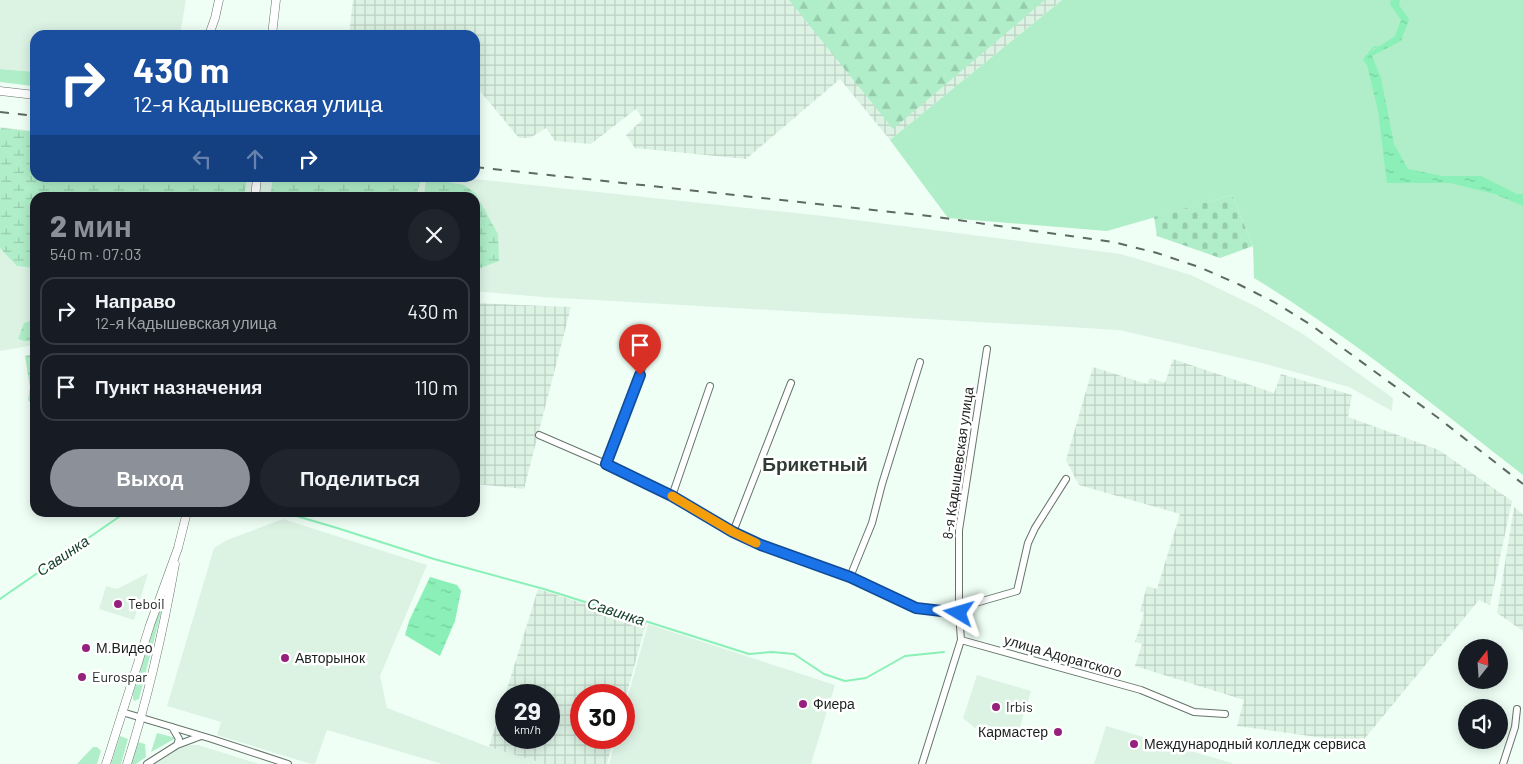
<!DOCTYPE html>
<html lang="ru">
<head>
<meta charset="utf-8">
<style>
	:root { --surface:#171b24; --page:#20242c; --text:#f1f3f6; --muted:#9ea1a6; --line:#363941; --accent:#8c9099 }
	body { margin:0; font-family:Barlow,sans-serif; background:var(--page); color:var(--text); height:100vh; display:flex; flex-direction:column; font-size:19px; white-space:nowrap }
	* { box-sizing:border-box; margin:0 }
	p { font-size:16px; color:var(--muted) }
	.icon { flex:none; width:28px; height:28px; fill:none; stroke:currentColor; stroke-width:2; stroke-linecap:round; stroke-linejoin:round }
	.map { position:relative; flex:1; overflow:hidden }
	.side { position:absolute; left:30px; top:192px; width:450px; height:325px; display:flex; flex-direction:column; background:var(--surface); border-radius:15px; box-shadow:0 2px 12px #0003 }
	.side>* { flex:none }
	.top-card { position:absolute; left:30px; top:30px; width:450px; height:152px; border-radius:15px; box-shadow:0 2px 12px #0003; background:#1a4fa0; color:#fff; overflow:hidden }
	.needle { width:32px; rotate:17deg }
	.fabs { position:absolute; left:1458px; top:639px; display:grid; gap:10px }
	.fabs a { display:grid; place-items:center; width:50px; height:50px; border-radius:50%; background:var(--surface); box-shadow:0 2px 12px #0003; font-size:25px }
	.speed { position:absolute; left:495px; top:684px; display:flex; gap:10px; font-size:25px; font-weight:700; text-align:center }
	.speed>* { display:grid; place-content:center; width:65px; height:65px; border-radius:50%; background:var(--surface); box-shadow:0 2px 12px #0003; line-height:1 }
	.speed small { font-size:12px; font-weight:400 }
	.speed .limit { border:8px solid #d22; background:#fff; color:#111 }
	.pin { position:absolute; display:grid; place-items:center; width:42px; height:42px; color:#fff; margin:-51px -21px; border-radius:50% 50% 50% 0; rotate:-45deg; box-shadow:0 0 5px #0007 }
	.pin .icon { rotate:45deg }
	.me { position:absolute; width:55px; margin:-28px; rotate:277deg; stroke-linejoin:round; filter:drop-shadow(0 0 4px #0008) }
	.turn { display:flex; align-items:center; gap:18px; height:105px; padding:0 20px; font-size:22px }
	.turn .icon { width:65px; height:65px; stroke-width:2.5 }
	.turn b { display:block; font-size:35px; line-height:42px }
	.lanes { display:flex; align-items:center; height:48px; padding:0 20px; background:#0003; justify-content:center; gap:25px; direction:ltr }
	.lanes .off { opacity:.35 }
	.round { display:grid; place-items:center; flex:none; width:52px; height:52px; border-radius:26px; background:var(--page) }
	.overview { display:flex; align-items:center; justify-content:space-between; height:85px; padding:0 20px }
	h1 { font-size:30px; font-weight:800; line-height:38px; color:var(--accent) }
	.button { display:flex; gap:10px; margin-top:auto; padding:10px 20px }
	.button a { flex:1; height:58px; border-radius:30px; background:var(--accent); color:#fff; font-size:20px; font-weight:800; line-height:58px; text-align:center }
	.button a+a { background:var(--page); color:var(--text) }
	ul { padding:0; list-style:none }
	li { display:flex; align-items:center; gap:15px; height:68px; margin:0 10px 8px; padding:0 10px; border:2px solid var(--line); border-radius:15px }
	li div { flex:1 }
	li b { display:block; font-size:19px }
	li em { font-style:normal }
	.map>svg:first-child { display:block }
	.built { fill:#dcf3e4 }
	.industrial { fill:url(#industrial-grid); fill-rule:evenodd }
	.green { fill:#afeec8 }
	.forest { fill:url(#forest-firs) }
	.wetland { fill:url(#wetland-marsh) }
	.cemetery { fill:url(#cemetery-stones) }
	.water { fill:url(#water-ripples) }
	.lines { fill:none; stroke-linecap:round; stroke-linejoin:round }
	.stream { stroke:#8af0b7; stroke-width:2 }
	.minor-casing { stroke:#66746b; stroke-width:8 }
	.major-casing { stroke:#66746b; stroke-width:9 }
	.minor { stroke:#fff; stroke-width:6 }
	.major { stroke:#fff; stroke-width:8 }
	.rail { stroke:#606863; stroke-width:2; stroke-dasharray:9 9; stroke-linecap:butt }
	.route-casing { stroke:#114b97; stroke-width:12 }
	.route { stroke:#1a73e8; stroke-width:9 }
	.slow { stroke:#f59e0b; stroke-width:9 }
	.poi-dot { fill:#96217d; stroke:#fff; stroke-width:2 }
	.labels { text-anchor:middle; stroke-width:5; stroke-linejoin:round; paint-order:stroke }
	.street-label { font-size:14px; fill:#1b201d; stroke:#fff }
	.poi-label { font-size:14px; fill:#1b201d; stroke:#fff; text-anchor:start }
	.water-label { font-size:15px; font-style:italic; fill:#14402a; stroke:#fff }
	.district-label { font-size:19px; font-weight:bold; fill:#2f3b34; stroke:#fff }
</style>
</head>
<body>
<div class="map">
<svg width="1523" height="764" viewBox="0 0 1523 764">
	<defs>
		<pattern id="industrial-grid" width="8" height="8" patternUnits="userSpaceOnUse" patternTransform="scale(1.25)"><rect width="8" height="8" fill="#dcf3e4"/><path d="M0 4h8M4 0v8" fill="none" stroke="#bcd0c3"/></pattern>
		<pattern id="forest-firs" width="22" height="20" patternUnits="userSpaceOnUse" patternTransform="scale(1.25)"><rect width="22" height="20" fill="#afeec8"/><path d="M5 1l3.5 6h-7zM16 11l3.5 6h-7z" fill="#96ccab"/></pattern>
		<pattern id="wetland-marsh" width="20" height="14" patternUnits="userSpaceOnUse" patternTransform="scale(1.25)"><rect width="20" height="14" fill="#afeec8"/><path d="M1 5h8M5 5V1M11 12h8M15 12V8" fill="none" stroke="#96ccab"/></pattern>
		<pattern id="cemetery-stones" width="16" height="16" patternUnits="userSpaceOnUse" patternTransform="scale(1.25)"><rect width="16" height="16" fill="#afeec8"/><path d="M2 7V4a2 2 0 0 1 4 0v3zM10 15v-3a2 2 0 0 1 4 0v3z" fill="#96ccab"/></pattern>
		<pattern id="water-ripples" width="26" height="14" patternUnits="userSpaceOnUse" patternTransform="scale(1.25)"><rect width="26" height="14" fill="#8af0b7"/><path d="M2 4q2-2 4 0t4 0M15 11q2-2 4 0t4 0" fill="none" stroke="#76ce9d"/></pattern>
	</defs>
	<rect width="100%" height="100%" fill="#effff5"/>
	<!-- built -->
	<path class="built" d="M0,0H186L180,35H35V72L0,69Z
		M0,127L35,131V178H465L824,216L1121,254L1191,275L1257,307L1303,334L1393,398L1392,411L1349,387L1258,362L1119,330L542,297L475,291V198H35V345L0,351Z
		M283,519L427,565L380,676L387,708L489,747L545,764H442L327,730L315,764H311L217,735L221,722L167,706L214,548L227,540Z
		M148,573L134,620L99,609L106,586L117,589Z
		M648,624L835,685L811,764H609L616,738H624V710Z
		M977,675L1031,691L1018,733L1007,738L976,729L963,718Z
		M1106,726L1232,763V764H1094Z
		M185,745H198L259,764H152L175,749Z"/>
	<!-- industrial -->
	<path class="industrial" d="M353,0H1062L890,140L840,79L746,159L635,148L626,135L643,119L636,109L591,144L555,141L546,128L530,138H519L475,85V35H349Z
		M475,303L571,307L524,489L475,484Z
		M1173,359L1274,393L1281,374L1352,395L1348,417L1439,450L1512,501L1490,605L1479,600L1361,743L1237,726L1244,700L1135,666L1142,644L1135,642L1144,613L1140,611L1147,586L1157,589L1180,514L1079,485L1066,460L1093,367L1147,384L1150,378L1165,383Z
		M1514,507L1523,514V631L1497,613Z
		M538,589L646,623L624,704V695H581V738H614L607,764H545L489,747ZM506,695H549V738H506Z"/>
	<!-- green -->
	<path class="green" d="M1062,0H1523V475C1435,406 1349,336 1254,278L1253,246L1232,195L1107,231L948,218L890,140Z
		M0,69L35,72V84L33,86L0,82Z
		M163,596L165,597L139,699L134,701L133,699V694Z
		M157,733L176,738L151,752Z
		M120,736L128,739L121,764H111Z
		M138,742L145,744L146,757L136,764H131Z
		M93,747H97L101,751L97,764H77Z"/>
	<!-- forest -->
	<path class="forest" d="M789,0H1045L893,129Z"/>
	<!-- wetland -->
	<path class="wetland" d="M2,128L35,132V178H247L244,197L35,198V268L17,266L0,248V129Z
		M273,178H421L416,197H270Z
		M426,178L464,185L475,193L498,234L499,261L475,270V198L424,197Z
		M35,320V341H25L18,339L24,323Z
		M35,354V408L28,400L30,388L25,356Z"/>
	<!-- cemetery -->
	<path class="cemetery" d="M1232,195L1253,246L1220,258L1157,236L1154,217Z"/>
	<!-- water -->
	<path class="water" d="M1391,0H1400L1399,5L1409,19L1401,41L1372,56L1381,78L1394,144L1408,169L1442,176H1481L1517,194H1523V206L1495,194L1450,183H1387L1378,111L1365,56L1395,36L1401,20L1390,4Z
		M430,577L457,585L461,591L455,621L440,656L405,635L409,621Z"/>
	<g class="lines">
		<!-- stream -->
		<path class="stream" d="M1368,65L1364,60L1374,47L1380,48
			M251,512L259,515L265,512
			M283,512L337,528L434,559L544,589L749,654L772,652L794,654L824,674L845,681L866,678L905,656L944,652
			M0,599L126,512"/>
		<defs>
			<path id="minor" d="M539,435L606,464L672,496L733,532L761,545L850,577L916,608L959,613L972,604L1017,591L1028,543L1035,528L1066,479
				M606,464L646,357
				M672,496L710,386
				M733,532L791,383
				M850,577L872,523L882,484L920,362
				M961,640L1141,690L1194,712L1225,714
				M122,712L212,739L288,764
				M172,727L179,739L177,745
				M147,764L177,745L201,736
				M922,764L961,640L959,613V530L987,349
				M1503,764L1515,727L1517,709"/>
			<path id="major" d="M209,35L215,18L219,0
				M272,35L276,0
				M0,91L35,95
				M255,198L257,178
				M106,764L150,625L178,548L187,512
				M127,764C148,698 163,632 175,564"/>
		</defs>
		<!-- minor casing -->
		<use href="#minor" class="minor-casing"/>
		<!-- major casing -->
		<use href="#major" class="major-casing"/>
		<!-- minor -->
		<use href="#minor" class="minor"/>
		<!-- major -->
		<use href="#major" class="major"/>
		<!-- rail -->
		<path class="rail" d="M0,112L35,116
			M475,167L929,216L1113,242L1157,253L1199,267L1238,284L1274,302L1311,325L1437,417L1523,484"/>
	</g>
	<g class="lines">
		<defs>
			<path id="route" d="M640,375L606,464L672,496L733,532L761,545L850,577L916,608L959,613"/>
		</defs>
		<!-- route casing -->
		<use href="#route" class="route-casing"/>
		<!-- route -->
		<use href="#route" class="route"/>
		<!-- slow -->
		<path class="slow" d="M672,496L733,532L756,543"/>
	</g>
	<!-- markers -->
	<g class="poi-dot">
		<circle cx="118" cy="604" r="5"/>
		<circle cx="86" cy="648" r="5"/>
		<circle cx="285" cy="658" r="5"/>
		<circle cx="82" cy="677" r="5"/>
		<circle cx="803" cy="704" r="5"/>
		<circle cx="996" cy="707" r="5"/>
		<circle cx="1058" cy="732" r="5"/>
		<circle cx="1134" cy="744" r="5"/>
	</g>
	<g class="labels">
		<!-- street labels -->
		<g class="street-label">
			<text transform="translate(958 463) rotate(-82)" y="5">8-я Кадышевская улица</text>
			<text transform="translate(1063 656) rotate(16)" y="5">улица Адоратского</text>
		</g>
		<!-- poi labels -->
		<g class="poi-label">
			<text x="128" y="609">Teboil</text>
			<text x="96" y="653">М.Видео</text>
			<text x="295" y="663">Авторынок</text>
			<text x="92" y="682">Eurospar</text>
			<text x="813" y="709">Фиера</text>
			<text x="1006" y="712">Irbis</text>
			<text x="1048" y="737" text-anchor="end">Кармастер</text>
			<text x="1144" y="749">Международный колледж сервиса</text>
		</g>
		<!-- water labels -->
		<g class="water-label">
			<text transform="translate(63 556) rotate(-34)" y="5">Савинка</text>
			<text transform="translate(616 612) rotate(18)" y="5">Савинка</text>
		</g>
		<!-- district labels -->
		<g class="district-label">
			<text x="815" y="471">Брикетный</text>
		</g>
	</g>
</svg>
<div class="fabs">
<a><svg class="needle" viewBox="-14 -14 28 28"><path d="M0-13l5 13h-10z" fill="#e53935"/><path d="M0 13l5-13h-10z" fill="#9ea1a6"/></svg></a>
<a><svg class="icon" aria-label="sound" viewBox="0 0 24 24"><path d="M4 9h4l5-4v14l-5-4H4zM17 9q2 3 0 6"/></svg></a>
</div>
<div class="speed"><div>29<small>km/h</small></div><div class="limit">30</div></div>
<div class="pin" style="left:640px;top:375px;background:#d93025"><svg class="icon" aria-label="arrive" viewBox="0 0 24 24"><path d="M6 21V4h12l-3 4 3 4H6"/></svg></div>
<svg class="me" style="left:959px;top:613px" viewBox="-20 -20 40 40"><path d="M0-17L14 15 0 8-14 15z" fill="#1a73e8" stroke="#fff" stroke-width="4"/></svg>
<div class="top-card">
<div class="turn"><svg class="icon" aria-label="right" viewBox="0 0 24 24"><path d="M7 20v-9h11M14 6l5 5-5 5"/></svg><div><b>430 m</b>12-я Кадышевская улица</div></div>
<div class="lanes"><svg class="icon off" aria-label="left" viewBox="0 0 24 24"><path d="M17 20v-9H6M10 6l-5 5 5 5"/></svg><svg class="icon off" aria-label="ahead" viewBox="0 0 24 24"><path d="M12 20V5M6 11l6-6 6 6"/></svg><svg class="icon" aria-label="right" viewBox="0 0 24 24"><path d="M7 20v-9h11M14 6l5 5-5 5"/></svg></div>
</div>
<section class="side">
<div class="overview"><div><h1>2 мин</h1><p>540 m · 07:03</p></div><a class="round"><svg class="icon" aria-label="close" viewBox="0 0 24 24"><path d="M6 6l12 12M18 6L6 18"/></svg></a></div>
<ul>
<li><svg class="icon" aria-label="right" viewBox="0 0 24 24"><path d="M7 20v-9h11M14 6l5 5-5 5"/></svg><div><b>Направо</b><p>12-я Кадышевская улица</p></div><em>430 m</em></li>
<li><svg class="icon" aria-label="arrive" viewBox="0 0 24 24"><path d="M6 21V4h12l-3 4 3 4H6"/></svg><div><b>Пункт назначения</b></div><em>110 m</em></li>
</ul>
<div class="button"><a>Выход</a><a>Поделиться</a></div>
</section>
</div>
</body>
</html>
